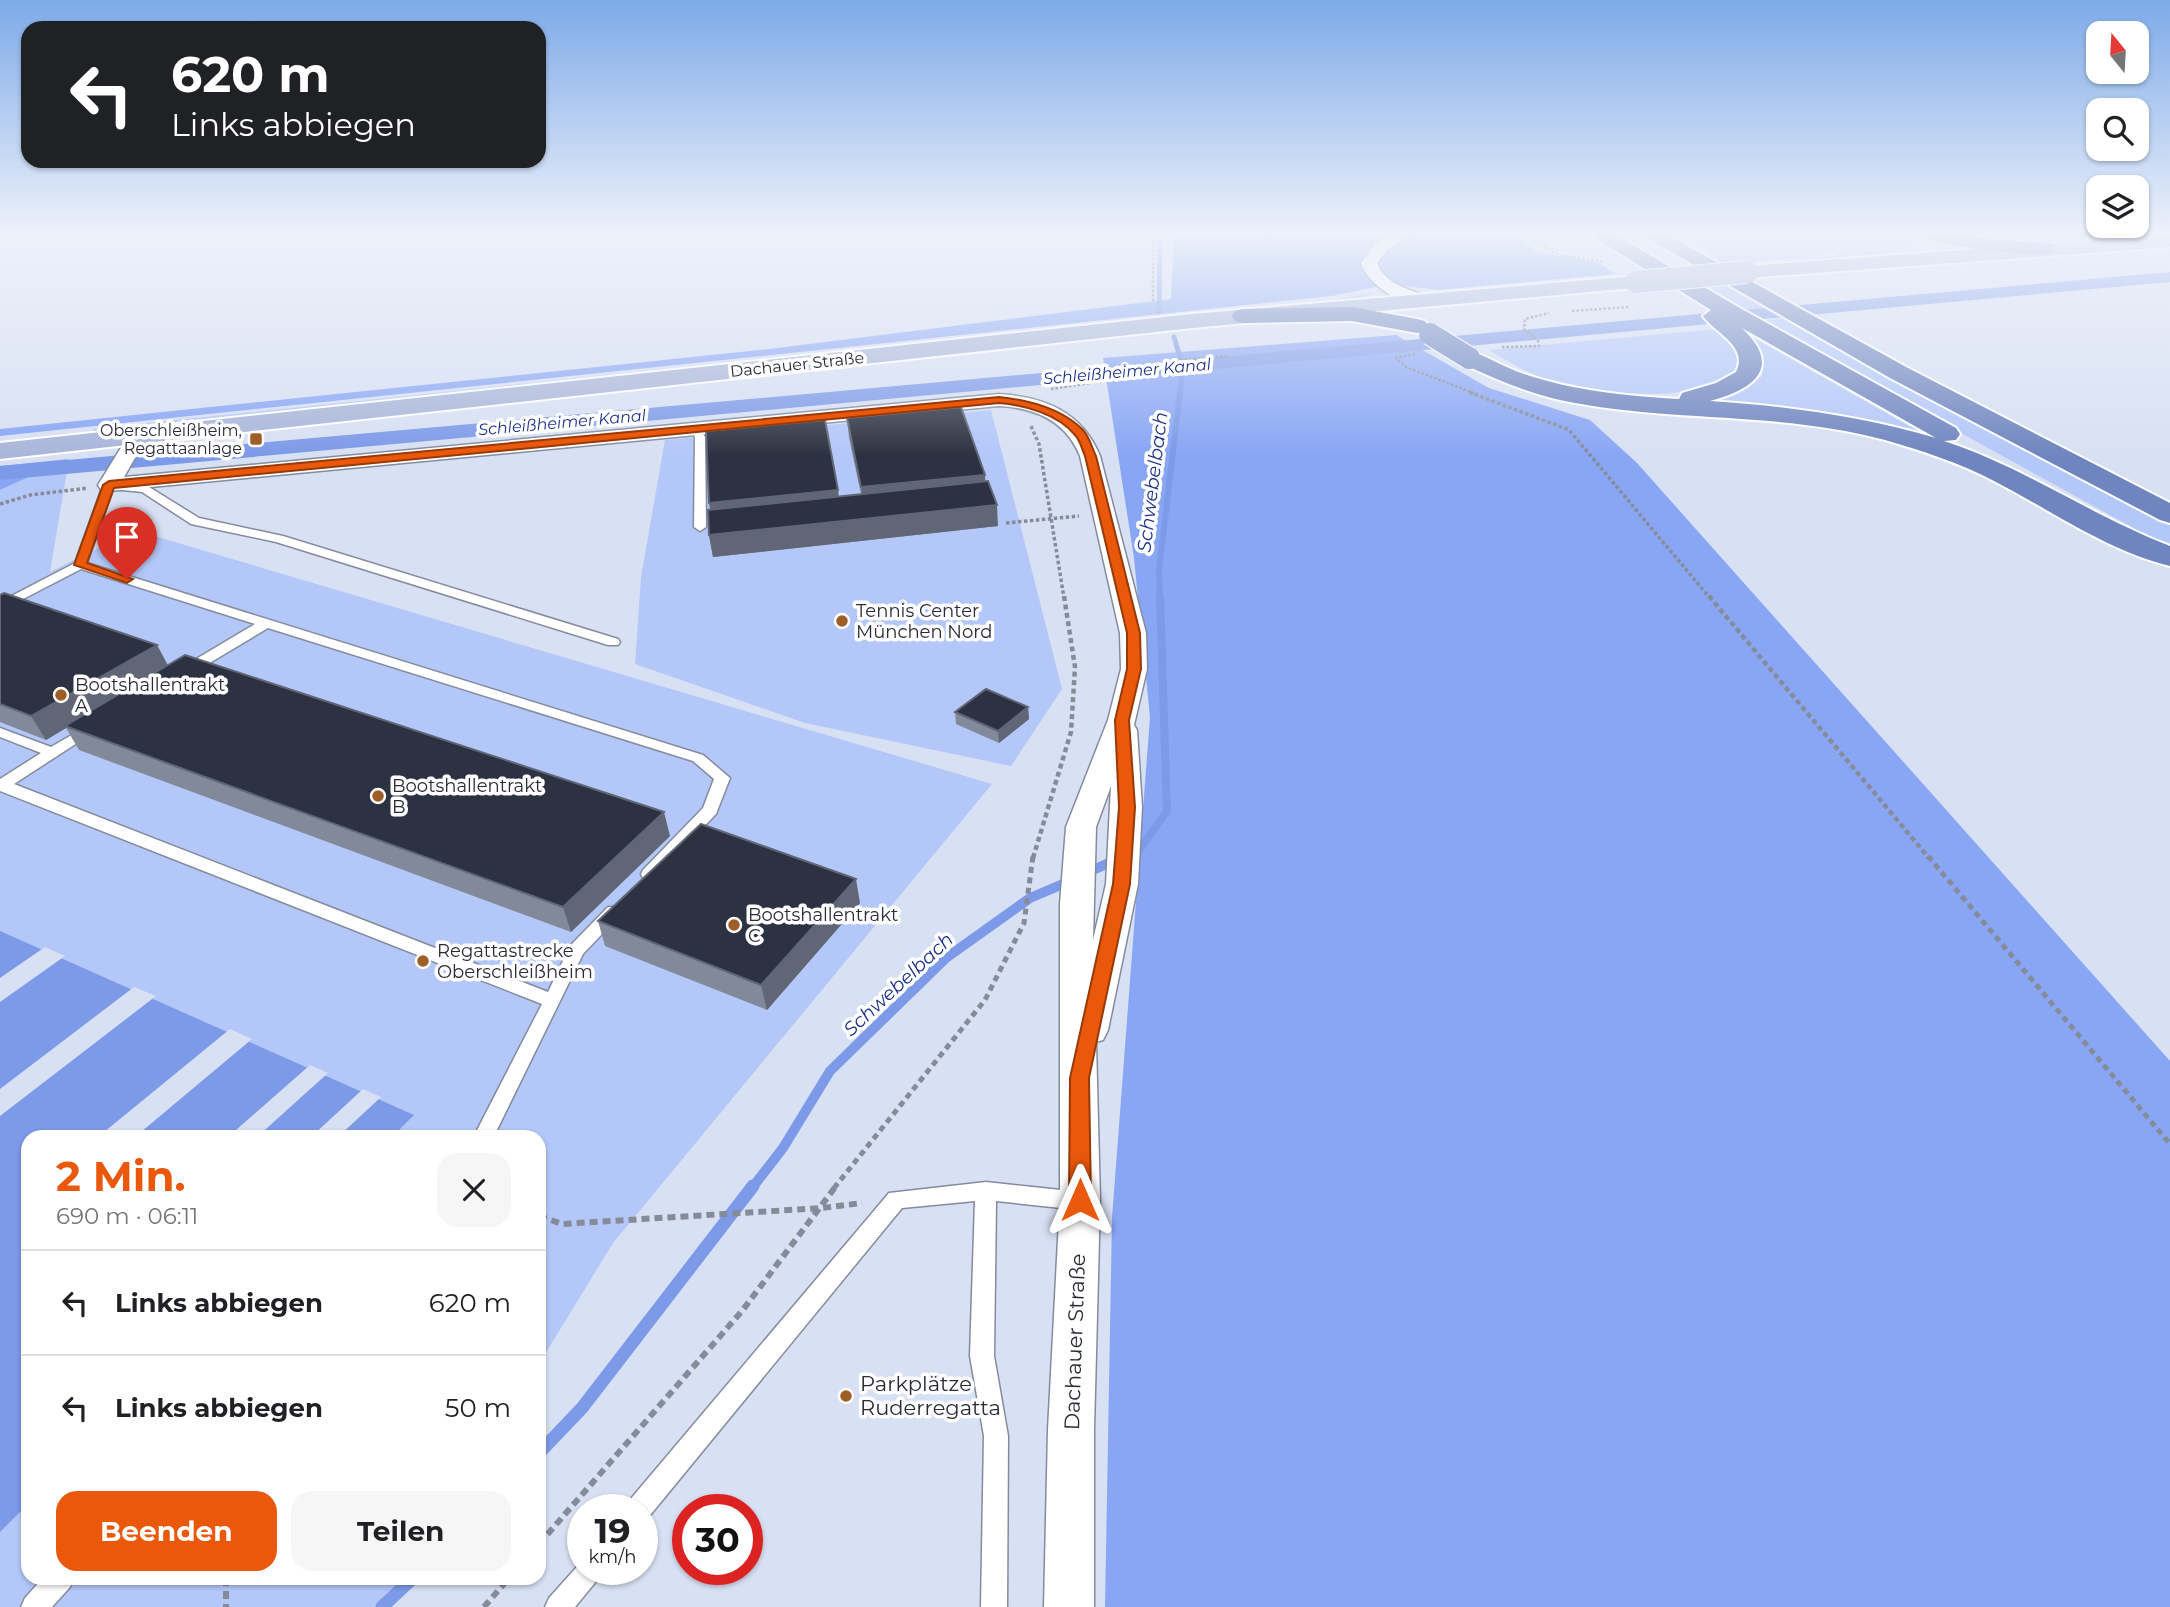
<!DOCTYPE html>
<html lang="de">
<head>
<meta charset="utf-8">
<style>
	:root { --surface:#fff; --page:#f6f6f6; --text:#202124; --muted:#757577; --line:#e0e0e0; --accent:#ea580c }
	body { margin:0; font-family:Montserrat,sans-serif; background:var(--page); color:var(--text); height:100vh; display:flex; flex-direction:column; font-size:26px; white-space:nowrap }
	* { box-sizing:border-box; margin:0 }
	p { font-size:23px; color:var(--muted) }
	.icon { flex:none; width:38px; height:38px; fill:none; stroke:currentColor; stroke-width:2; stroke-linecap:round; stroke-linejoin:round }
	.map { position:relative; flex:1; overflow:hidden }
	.panel { position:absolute; left:21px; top:1130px; width:525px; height:455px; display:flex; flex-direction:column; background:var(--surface); border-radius:21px; box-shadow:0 2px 5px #0004 }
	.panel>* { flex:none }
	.top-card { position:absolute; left:21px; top:21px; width:525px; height:147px; border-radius:21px; box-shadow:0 2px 5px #0004; background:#202124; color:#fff; overflow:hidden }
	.needle { width:46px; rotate:342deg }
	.fabs { position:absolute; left:2086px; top:21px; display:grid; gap:14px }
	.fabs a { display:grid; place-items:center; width:63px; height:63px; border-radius:14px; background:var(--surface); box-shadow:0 2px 5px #0004; font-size:35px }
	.speed { position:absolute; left:567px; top:1494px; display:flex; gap:14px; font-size:35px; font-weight:700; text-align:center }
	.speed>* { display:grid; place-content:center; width:91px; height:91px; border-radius:50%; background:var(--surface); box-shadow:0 2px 5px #0004; line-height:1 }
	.speed small { font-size:18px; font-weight:400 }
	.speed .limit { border:10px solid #d22; background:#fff; color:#111 }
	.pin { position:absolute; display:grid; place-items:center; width:60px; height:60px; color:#fff; margin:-72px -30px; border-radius:50% 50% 50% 0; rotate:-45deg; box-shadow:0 0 7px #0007 }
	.pin .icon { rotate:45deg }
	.me { position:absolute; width:77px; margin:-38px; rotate:0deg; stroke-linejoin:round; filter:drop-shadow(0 0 5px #0008) }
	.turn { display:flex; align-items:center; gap:24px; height:147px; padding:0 35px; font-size:32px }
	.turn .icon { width:91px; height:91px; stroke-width:2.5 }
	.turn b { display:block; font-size:49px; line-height:60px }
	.round { display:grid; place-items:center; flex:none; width:74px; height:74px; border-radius:21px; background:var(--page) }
	.summary { display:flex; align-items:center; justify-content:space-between; height:119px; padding:0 35px }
	h1 { font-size:42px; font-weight:700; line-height:52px; color:var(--accent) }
	.cta { display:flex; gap:14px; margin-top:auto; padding:14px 35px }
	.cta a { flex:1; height:80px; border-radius:21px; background:var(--accent); color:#fff; font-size:28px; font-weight:700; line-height:80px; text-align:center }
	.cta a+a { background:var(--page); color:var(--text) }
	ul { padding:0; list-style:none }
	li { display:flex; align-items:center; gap:21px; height:105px; padding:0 35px; border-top:2px solid var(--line) }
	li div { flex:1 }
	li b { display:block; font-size:26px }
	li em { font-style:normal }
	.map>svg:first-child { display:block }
	.green { fill:#b3c7f9 }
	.forest { fill:#89a6f5 }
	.water { fill:#7d9ae8 }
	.pier { fill:#d8e0f3 }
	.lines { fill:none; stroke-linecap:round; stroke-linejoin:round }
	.stream-far4 { stroke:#7d9ae8; stroke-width:5 }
	.stream-far3 { stroke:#7d9ae8; stroke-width:6 }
	.stream-far2 { stroke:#7d9ae8; stroke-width:8 }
	.stream-far1 { stroke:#7d9ae8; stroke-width:10 }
	.stream { stroke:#7d9ae8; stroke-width:13 }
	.canal { fill:#7d9ae8; fill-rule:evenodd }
	.service-casing { stroke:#848b9c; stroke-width:3 }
	.minor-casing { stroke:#848b9c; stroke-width:3 }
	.primary-casing { stroke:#fff; stroke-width:4 }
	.motorway-casing { stroke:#fff; stroke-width:4 }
	.path-far4 { stroke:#868b99; stroke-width:2.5; stroke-dasharray:2.5 2; stroke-linecap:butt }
	.path-far3 { stroke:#868b99; stroke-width:3.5; stroke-dasharray:3.5 2.5; stroke-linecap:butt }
	.path-far2 { stroke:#868b99; stroke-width:4.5; stroke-dasharray:5 3.5; stroke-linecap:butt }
	.path-far1 { stroke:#868b99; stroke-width:5; stroke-dasharray:6 4.5; stroke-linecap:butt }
	.path { stroke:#868b99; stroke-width:6; stroke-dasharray:8 5; stroke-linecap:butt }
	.service { fill:#fff; fill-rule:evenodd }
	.minor { fill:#fff; fill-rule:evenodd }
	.primary { fill:#a9b6d9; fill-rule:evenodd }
	.motorway { fill:#6f85bf; fill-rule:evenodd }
	.primary-bridge-casing { stroke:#fff; stroke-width:24; stroke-linecap:butt }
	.motorway-bridge-casing { stroke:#fff; stroke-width:24; stroke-linecap:butt }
	.primary-bridge { stroke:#a9b6d9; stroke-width:22 }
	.motorway-bridge { stroke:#6f85bf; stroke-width:22 }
	.wall { fill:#82899a }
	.shaded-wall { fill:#606676 }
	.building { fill:#2c3241; stroke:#606676; stroke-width:2 }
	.route { fill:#ea580c; stroke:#983908; stroke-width:2 }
	.poi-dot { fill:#9e5e27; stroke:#fff; stroke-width:2.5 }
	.labels { text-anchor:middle; stroke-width:7; stroke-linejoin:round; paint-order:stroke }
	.far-street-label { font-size:16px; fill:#292c33; stroke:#fff }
	.far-water-label { font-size:16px; font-style:italic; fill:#1d328b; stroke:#fff }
	.far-poi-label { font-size:16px; fill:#292c33; stroke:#fff; text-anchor:end }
	.poi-label { font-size:18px; fill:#292c33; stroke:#fff; text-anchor:start }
	.water-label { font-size:19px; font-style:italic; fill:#1d328b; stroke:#fff }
	.near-street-label { font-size:21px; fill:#292c33; stroke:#fff }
	.near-poi-label { font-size:21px; fill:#292c33; stroke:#fff; text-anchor:start }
</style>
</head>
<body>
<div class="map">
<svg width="2170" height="1607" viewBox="0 0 2170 1607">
	<rect width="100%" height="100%" fill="#d8e0f3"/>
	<!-- green -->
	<path class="green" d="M1678,231H1893L1865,235L1837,249L1809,257L1724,264Z
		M1936,231L2081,238H2170L2013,243Z
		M1899,234L1910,241V244C1892,261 1812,264 1787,263L1835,256L1869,238Z
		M1719,281L1769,308L1739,311L1691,283Z
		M1378,292L1359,299L1090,326L87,436L94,429L118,426L1333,300Z
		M1787,318L2170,521V548L1757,321Z
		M1719,329L1738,348L1741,367C1734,373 1727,381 1719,384C1670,401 1591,394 1542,378C1523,371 1506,360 1489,350Z
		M1745,333L1941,444L1827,414L1780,407L1701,403L1747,388L1762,376C1764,357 1757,347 1745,333Z
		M991,410L1062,689L1011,766L805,723L635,664L641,577L665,440Z
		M69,459L50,572L134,530L992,784L613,1243L539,1364V1138H28V1578L407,1579L390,1607H0V490Z"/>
	<!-- forest -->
	<path class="forest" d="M1174,231H1507L1537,252L1599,263L1616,274L1438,290L1389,284L1332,296L0,436V429L769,349L1171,299Z
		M1396,335L1489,388L1590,420L1637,463L2170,1061V1607H1105L1112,1218L1150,717L1134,558L1103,358Z
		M69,459L0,490V466Z"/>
	<!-- water -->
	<path class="water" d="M0,931L414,1115L392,1137L28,1138V1504L0,1532Z"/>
	<!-- pier -->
	<path class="pier" d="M45,947L65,956L0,1002V978Z
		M134,987L156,996L0,1116V1089Z
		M230,1029L252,1039L135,1137H98Z
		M310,1065L328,1073L257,1137H228Z
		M363,1089L381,1097L338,1137H311Z"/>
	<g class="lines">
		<!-- stream-far4 -->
		<path class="stream-far4" d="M1159,312L1160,231
			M1174,337L1183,367L1180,393"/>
		<!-- stream-far3 -->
		<path class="stream-far3" d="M1160,598L1159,570L1180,392"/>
		<!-- stream-far2 -->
		<path class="stream-far2" d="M1130,853L1140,849L1167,811L1160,596"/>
		<!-- stream-far1 -->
		<path class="stream-far1" d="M1086,873L1118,859
			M752,1188L783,1148L830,1071L946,958L1030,898L1070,881"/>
		<!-- stream -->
		<path class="stream" d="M539,1453L582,1408L753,1186
			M382,1607L413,1578"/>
		<!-- canal -->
		<path class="canal" d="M2170,272V282L0,480V466Z"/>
		<defs>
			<path id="service" d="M695,426L699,427L705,437L706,527L700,531L694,527L695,437L690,429Z
				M109,482L149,487L199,518L283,536L618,639L620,642L618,645H608L276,542L191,524L142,492L113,489L87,563L703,755L730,778L716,814L655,878H643L641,874L643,870L703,808L714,779L693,761L268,628L191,674H181L179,671L181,668L255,624L81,569L0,611V602L75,563L103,485Z
				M89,725L94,726L96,729L94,732L14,784L548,992L570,946L608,907H620L623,911L620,915L583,954L493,1138H473L542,1004L0,791V779L41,753L0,737V728L51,747Z
				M986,1182L1080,1192L1087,1195L1091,1201L1087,1207L1080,1210L996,1201L994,1356L1008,1436L1007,1607H981L984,1436L970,1356L975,1201L902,1208L647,1519L642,1521V1510H625L629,1501L889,1193Z
				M583,1560V1570H602L598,1579L575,1607H545L549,1598Z
				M43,1578H74L70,1587L52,1607H21L25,1598Z"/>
			<path id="minor" d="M1395,231H1413L1387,250L1377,263C1385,284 1408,289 1427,296L1429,300L1427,304C1404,309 1368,285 1361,263L1375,244Z
				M999,394C1045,397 1082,412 1100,456L1146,633L1147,669L1134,725L1137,730L1142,807L1138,884L1108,1030L1103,1040L1096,1042L1100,1201L1094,1430V1607H1044L1048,1430L1060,1201V904L1066,827L1108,720L1121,669L1120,633L1080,456C1066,421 1036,408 999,406L109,491L101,490L98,485L130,433H144L147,437L124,477ZM1111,786L1106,884L1093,940L1096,827Z"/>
			<path id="primary" d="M2170,235V247L1747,278L1740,276L1737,272L1740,268L1747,266Z
				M1636,276L1644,277L1647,282L1644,287L1192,328L0,459V443L1192,314Z"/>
			<path id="motorway" d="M1584,231H1609L1738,307L1956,428L1960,434L1956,440L1944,441C2024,467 2092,516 2170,546V566C2106,550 2052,511 1994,481C1960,463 1923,451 1885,440C1779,411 1667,423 1560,400C1525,392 1493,378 1461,363L1457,358L1461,353L1469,351C1488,356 1505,368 1524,374C1574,391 1627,396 1679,399L1682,393L1716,383L1736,372C1749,346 1715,333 1703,316L1711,310ZM1742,328L1936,438C1862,416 1787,406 1710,401C1753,390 1784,368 1742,328Z
				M1635,231H1660L1908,368L2170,503V523L2160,520L1890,378Z
				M1944,231L1981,238L2045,243L2052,245L2055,249L2052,253L2045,255L1981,250L1930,240L1927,236L1930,232Z
				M1352,307L1417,319L1425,321L1428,326L1425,331L1417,333L1352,321L1243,323L1235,321L1232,316L1235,311L1243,309Z"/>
		</defs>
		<!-- service casing -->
		<use href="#service" class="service-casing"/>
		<!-- minor casing -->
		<use href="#minor" class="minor-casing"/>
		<!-- primary casing -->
		<use href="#primary" class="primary-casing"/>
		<!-- motorway casing -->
		<use href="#motorway" class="motorway-casing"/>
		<!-- path-far4 -->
		<path class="path-far4" d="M1153,231V301
			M1517,231L1559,255L1604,262
			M0,236L5,231
			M1856,242L1866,237L1893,233
			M1572,311L1629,307
			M1502,347L1539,346L1538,341L1524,329L1525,319L1549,313
			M1415,354L1396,358L1406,367L1474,393
			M1051,389L1168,371L1169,361L1230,356"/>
		<!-- path-far3 -->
		<path class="path-far3" d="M1469,392L1569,430L1710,598
			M1031,426L1039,444L1064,598
			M0,504L30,495L88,488
			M1006,523L1079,516"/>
		<!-- path-far2 -->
		<path class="path-far2" d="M1709,596L1929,858
			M1033,858L1071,732L1075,667L1064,596"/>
		<!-- path-far1 -->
		<path class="path-far1" d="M1928,856L2170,1144
			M834,1188L985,1000L1024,923L1033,856"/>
		<!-- path -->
		<path class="path" d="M539,1216L562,1224L822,1208L862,1203
			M539,1544L742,1311L836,1186
			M226,1578V1607
			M484,1607L509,1578"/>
		<!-- service -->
		<use href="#service" class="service"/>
		<!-- minor -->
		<use href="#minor" class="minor"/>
		<!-- primary -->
		<use href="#primary" class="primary"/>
		<!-- motorway -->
		<use href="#motorway" class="motorway"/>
		<defs>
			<path id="primary-bridge" d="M1636,282L1747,272"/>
			<path id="motorway-bridge" d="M1430,334L1469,358"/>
		</defs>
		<!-- primary-bridge casing -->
		<use href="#primary-bridge" class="primary-bridge-casing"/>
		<!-- motorway-bridge casing -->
		<use href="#motorway-bridge" class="motorway-bridge-casing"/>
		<!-- primary-bridge -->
		<use href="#primary-bridge" class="primary-bridge"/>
		<!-- motorway-bridge -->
		<use href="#motorway-bridge" class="motorway-bridge"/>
	</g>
	<!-- wall -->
	<path class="wall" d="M847,418L986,482L998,526L713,557L709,535L710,510L709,503L839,497L861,494L849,438Z
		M0,595L157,645L168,665L670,836L571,932L79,750L66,728L46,740L0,722Z
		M1028,707L1029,719L999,743L956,724L955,712Z
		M860,903L767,1010L605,946L598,921Z"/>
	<!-- shaded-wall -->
	<path class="shaded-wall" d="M985,475L986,496L713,524L709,503L838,490L840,507L863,505L861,487Z
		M997,505L998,526L713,557L709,535Z
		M157,645L169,668L65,726L66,728L46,740L31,716Z
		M1028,707L1029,719L999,743L998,731Z
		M664,812L670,836L571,932L563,907Z
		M856,879L860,903L767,1010L761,985Z"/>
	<!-- building -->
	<path class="building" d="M961,407L985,475L861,487L847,418Z
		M825,420L838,490L709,503L706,431Z
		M988,481L997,505L709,535L708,510Z
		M4,593L157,645L31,716L0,704V595Z
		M185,655L664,812L563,907L65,726Z
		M986,689L1028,707L998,731L955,712Z
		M701,824L856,879L761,985L598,921Z"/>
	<!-- sky -->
	<linearGradient id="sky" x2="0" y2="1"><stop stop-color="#7daae8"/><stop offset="0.51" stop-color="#edf1fa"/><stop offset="1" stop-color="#edf1fa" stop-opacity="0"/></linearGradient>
	<rect width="2170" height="456" fill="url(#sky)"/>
	<!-- route -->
	<path class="route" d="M999,397C1029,400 1061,408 1083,430C1089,436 1092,448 1096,456L1140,633L1141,669L1129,720L1135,807L1130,884L1089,1078L1091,1200L1087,1207L1080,1210L1072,1207L1069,1200L1070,1078L1113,884L1119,807L1115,720L1127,669V633L1085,456C1082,449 1080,440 1075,435C1058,414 1024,405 999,403L114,488L87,563L133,579L127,583L74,565L103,485L109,481Z"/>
	<!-- markers -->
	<g class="poi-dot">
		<rect x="249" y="432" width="14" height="14" rx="3.5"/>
		<circle cx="842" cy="621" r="7"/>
		<circle cx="61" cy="695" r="7"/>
		<circle cx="378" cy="796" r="7"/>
		<circle cx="734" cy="925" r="7"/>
		<circle cx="423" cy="961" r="7"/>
		<circle cx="846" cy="1396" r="7"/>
	</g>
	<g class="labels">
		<!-- far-street labels -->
		<g class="far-street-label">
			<text transform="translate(797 364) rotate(-6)" y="6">Dachauer Straße</text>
		</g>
		<!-- far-water labels -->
		<g class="far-water-label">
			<text transform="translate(1127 371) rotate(-5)" y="6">Schleißheimer Kanal</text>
			<text transform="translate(562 422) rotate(-5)" y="6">Schleißheimer Kanal</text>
		</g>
		<!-- far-poi labels -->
		<g class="far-poi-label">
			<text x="242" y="436">Oberschleißheim,<tspan x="242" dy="18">Regattaanlage</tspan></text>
		</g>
		<!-- poi labels -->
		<g class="poi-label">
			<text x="856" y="617">Tennis Center<tspan x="856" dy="21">München Nord</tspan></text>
			<text x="75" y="691">Bootshallentrakt<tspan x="75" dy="21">A</tspan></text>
			<text x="392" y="792">Bootshallentrakt<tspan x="392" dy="21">B</tspan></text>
			<text x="748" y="921">Bootshallentrakt<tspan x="748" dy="21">C</tspan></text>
			<text x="437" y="957">Regattastrecke<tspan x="437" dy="21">Oberschleißheim</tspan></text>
		</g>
		<!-- water labels -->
		<g class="water-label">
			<text transform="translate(1152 482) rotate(-83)" y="7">Schwebelbach</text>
			<text transform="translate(898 984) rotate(-43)" y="7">Schwebelbach</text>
		</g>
		<!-- near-street labels -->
		<g class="near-street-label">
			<text transform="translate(1075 1342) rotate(-88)" y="7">Dachauer Straße</text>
		</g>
		<!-- near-poi labels -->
		<g class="near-poi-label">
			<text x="860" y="1391">Parkplätze<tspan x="860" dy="24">Ruderregatta</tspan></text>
		</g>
	</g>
</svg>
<div class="fabs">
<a><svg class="needle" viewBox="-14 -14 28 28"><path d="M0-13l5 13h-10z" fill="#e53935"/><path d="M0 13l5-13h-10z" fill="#757577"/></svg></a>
<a><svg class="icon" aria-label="search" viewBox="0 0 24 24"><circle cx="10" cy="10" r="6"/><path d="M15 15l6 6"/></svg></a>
<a><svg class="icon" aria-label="layers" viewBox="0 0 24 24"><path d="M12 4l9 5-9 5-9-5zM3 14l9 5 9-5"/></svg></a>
</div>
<div class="speed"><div>19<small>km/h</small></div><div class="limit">30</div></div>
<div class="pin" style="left:127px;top:579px;background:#d93025"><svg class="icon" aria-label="arrive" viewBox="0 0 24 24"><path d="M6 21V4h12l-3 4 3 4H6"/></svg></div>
<svg class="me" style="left:1080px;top:1200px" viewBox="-20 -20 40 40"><path d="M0-17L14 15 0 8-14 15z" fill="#ea580c" stroke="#fff" stroke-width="4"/></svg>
<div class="top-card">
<div class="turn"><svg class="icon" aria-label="left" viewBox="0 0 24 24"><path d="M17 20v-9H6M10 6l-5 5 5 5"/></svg><div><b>620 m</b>Links abbiegen</div></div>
</div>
<section class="panel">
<div class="summary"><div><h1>2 Min.</h1><p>690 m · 06:11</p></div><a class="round"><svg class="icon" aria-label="close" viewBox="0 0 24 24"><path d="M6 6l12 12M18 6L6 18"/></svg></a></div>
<ul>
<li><svg class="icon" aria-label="left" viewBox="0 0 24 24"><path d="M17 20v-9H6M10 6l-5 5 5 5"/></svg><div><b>Links abbiegen</b></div><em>620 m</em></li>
<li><svg class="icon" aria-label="left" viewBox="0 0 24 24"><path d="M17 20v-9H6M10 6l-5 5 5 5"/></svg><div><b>Links abbiegen</b></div><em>50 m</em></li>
</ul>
<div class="cta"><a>Beenden</a><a>Teilen</a></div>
</section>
</div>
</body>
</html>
